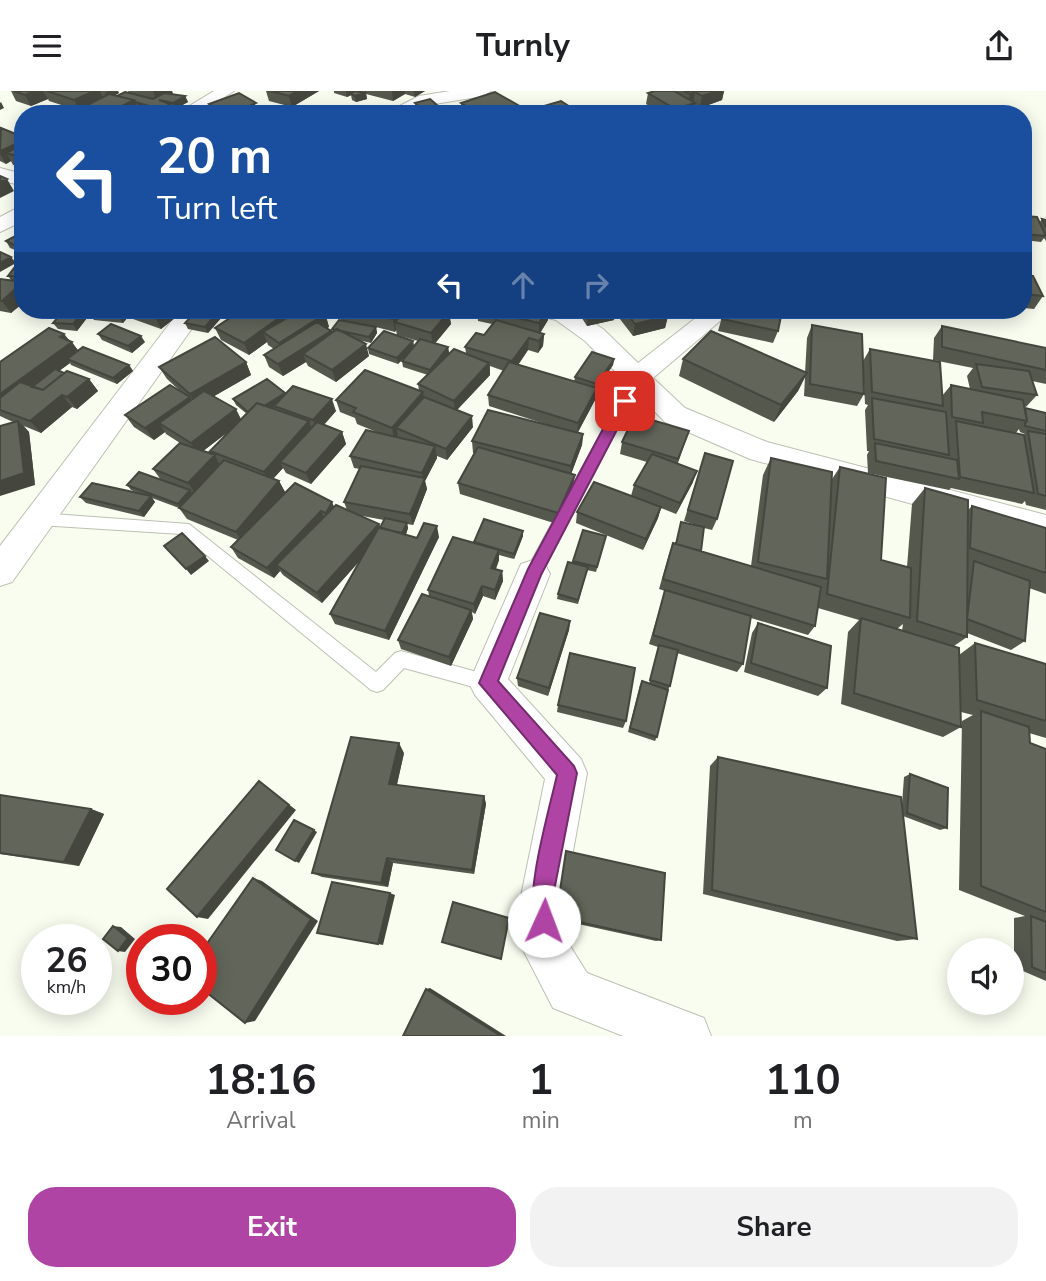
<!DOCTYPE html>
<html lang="en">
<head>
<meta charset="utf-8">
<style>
	:root { --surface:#fff; --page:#f2f2f2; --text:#202124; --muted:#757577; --accent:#af44a4 }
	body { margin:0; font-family:"Nunito Sans",sans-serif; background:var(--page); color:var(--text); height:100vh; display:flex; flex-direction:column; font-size:26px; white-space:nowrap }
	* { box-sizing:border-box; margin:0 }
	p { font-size:23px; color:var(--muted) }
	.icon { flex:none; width:38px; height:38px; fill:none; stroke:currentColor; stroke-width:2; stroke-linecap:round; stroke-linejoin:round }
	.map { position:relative; height:945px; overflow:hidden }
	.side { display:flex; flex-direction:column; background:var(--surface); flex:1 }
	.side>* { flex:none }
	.hud { position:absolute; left:14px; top:14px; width:1018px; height:214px; border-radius:28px; box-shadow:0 4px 18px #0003; background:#1a4fa0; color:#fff; overflow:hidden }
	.buttons { position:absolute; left:947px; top:847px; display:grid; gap:14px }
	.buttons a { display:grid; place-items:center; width:77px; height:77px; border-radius:50%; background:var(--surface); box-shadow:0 4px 18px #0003; font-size:35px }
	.speed { position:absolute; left:21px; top:833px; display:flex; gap:14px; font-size:35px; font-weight:700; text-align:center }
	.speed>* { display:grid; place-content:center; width:91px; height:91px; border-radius:50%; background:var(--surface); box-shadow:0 4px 18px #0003; line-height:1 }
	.speed small { font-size:18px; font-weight:400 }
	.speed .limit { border:10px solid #d22; background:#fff; color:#111 }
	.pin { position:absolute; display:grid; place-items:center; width:60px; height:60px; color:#fff; margin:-30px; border-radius:14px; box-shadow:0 4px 10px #0006 }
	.me { position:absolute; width:77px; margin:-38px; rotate:2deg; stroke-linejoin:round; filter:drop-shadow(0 0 5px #0008) }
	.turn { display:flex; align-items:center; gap:24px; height:147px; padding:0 28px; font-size:32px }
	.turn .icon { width:91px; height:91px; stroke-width:2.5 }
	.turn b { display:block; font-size:49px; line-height:60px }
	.lanes { display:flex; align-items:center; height:66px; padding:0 28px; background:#0003; justify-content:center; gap:35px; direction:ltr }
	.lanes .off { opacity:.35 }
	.eta { display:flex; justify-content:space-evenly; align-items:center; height:119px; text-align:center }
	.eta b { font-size:42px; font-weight:700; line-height:49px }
	.primary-button { display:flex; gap:14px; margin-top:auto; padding:14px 28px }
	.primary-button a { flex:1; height:80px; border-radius:28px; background:var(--accent); color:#fff; font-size:28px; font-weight:700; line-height:80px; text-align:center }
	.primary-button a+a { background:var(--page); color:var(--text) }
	header { display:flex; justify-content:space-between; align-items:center; height:91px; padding:0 28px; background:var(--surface); font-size:32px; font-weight:700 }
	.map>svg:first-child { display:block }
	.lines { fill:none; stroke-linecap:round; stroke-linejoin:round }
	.lane-casing { stroke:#bcc0b3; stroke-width:2 }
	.street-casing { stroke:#bcc0b3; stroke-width:2 }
	.lane { fill:#fff; fill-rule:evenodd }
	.street { fill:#fff; fill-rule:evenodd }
	.wall { fill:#54584d; fill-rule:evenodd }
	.shaded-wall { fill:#45473f }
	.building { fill:#62665a; stroke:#45473f; stroke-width:2 }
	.route { fill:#af44a4; stroke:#722c6b; stroke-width:2 }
</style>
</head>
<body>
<header><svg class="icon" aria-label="menu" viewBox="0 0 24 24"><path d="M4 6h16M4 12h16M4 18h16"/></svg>Turnly<svg class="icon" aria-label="share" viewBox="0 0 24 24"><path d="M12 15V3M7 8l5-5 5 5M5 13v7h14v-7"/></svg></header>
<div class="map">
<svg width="1046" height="945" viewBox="0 0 1046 945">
	<rect width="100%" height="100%" fill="#f9fdf0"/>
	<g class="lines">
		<defs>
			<path id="lane" d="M638,281L644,285L539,488L533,490L527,488L525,483L527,478L632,285Z
				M39,422L189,433L376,581L395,562L401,560L488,584L494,586L497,592L494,598L488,600L404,577L383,599L377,601L371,599L181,443L39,434L31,428Z"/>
			<path id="street" d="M214,0H234L198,23H176Z
				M450,0H491L483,5L429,14L408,23H384L419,5Z
				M0,77L23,83V95L0,89Z
				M23,114V130L0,141V126Z
				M180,219H205L12,491L0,495V455Z
				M533,219H574L603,238L638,272L706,219H733L653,287L685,317L767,351L1046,424V450L750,368L665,331L585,250L556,229L536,224Z
				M533,469L545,473L550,483L508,588L581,668L587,682L565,805L567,850L587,882L704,927L711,945H623L553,917L521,855V805L545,688L475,604L469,592L521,473Z"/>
		</defs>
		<!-- lane casing -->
		<use href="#lane" class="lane-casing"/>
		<!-- street casing -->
		<use href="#street" class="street-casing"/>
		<!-- lane -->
		<use href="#lane" class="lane"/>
		<!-- street -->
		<use href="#street" class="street"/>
	</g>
	<!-- wall -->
	<path class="wall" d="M11,0H118L119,2L115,4L117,5L129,2L128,0H172L173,3L185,5L188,11L175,18L172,17L173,19L166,23H86L84,18L80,20L49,10L48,8L31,15L16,10Z
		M266,0H319L292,16L269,10Z
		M334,0H353V1L363,2L357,0H425L415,6L405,3L393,10L366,3L367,8L356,11L352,9L351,4L347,6L334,2Z
		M676,0H724L722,9L700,17L695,14L693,23H662L646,13L648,2Z
		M415,12L438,20L427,23H422L416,18Z
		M461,12L523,21L609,23H462Z
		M209,13L257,15L269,23H213Z
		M0,38L23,46V77L13,74L11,70L6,73L0,70Z
		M1024,125L1039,132L1042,128L1046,129V150L1044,147L1041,151L1024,149Z
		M23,141L21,161L10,157L6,150Z
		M23,165V212L11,222L0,220V188L11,189L8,185Z
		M1024,184L1043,205L1034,218L1024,217Z
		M64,219H185L161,238L133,228L132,226H128L123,232L94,229L90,223L77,240L58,238L53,232Z
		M228,219L208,242L188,238L185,232Z
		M301,219H471L466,225L448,221L451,233L435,252L448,256L449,262L446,266L466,262L465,256L484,244L492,233L478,230L477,219H548V229L540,242L544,243L543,255L538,262L528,259L518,274L574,291L575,286L614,268L613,274L596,300L595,309L578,341L583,343L582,354L571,383L573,395L557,433L460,403L458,392L475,362H473L472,350L545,333L489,315L488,304L504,280L490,275V284L457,319L473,336L447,369L437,365V367L425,390L427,398L413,434L407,433L408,437L406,444L417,447L439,446L389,549L335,533L330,523L361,468L322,512L283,484L280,480L274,487L238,467L231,456L238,449L187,428L179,417L152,407L155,411L144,426L86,412L80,406L140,403L131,399L127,394L161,389L153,378L180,352L166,343L165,341L154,349L134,336L125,324L179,299L167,288L159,276L246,271L251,284L214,305L241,328L247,323L236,314L233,308L285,302L336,320L324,334L342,341L346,353L311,393L286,382L283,377L273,388L279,390L285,401L277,410L334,416L347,419L344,411L360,378L354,377L350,365L379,342L357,333L355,327L340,321L336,309L419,300L418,293L428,284L403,276L402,270L407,263L398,273L369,263L368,257L413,250L414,255L418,250L397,244L396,239L395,241L376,236L377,242L371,252L358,249L369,265L336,291L308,275L306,271L283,285L269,276L264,264L274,258L268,254L267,251L249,264L221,249L215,237L297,221ZM340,224L341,229L332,238L333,242L332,243L331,240L326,237L329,236L326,225L338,227ZM232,338L210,360L212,363L203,360ZM357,424L384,429L380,436L379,433Z
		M578,219H613L615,223L614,229L587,235L578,221Z
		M613,219H663L668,225L665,237L633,245Z
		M724,219L778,240L773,252L718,240Z
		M812,234L864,303L857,315L804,305L805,286L798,300L774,331L679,285L683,268L805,282L807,247Z
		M942,235L1046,257V293L1032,290L1037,304L1026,316L1024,315L1025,317L1046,322V419L1026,414L1025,410L1022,413L951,397L949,399L868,382L867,364L869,360H867L865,319L868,314L865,313L863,270L870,258L942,305L951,294L970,298L967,285L973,277L933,269L934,247ZM981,335L1016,342L1019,338L1020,341L1025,343L1024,344Z
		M64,243L78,259L129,274L133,280L117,293L71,274L70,272L59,280L64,282L89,288L98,300L77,318L72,316L41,342L24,335L29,341L35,394L13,331L0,325V271Z
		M98,243L145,251L132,262L102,249Z
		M689,340L678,372L693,391L676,423L661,417L658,427L643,459L576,432L577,421L631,405L634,394L647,371L620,363L622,351Z
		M705,362L717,428L712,439L704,437L700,460L751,475L763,384L771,367L832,388L840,376L881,469L907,476L912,413L925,397L968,419L972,415L1046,437V503L1029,497L1025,550L1011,559L967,542V546L954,555L959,564L975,552L1046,573V647L1029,642L1030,652L1046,658V890L1014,876V827L1025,825L959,799L962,630L973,624L961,621V636L943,646L841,613L848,541L859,529L818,517L815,535L808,544L751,527L743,573L737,581L677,562L670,595L668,599L657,646L655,650L628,641L640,594L642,590L649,593L658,556L649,553L665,500L659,498L669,463L673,452L676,453L681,431L696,434L684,430ZM903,533L902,540L897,538Z
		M523,445L514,468L499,464V469L496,478L502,480L503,490L495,509L483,505L475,523L472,521L473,528L451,575L401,558L398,549L429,505L428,499L474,452Z
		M606,445L596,481L587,479L578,513L557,508L558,503L573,473V470Z
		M570,530L569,539L548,605L518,595L517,587Z
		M758,532L827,597L818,605L744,581L752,542Z
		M558,614L626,630L623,637L557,621Z
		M404,662L397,694L484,705L486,713L474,783L393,772L388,796L322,786L312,782Z
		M718,666L902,713L904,686L910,683L947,737L940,739L903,725L917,848L897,850L703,803L710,675Z
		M0,704L91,718L104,723L79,775L0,763Z
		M566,760L661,849L656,850L555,828Z"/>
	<!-- shaded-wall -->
	<path class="shaded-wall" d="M34,0H43L48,8L31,15L25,4Z
		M94,0H100L104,9L83,16L84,18L80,20L74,9Z
		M109,0H118L119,2L108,8L105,2Z
		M154,0H172L173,4L158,12L153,1Z
		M297,0H319L292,16L289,5Z
		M346,0H353L354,3L347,6Z
		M392,0H405V3L393,10Z
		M414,0H425L415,6Z
		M716,0H724L722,9L700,17L702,5Z
		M695,1L693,13L687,14L690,3Z
		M366,2L367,8L356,11L355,5Z
		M185,5L188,11L175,18L173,12Z
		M134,9L139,20L134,23H108Z
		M1,11L4,17L0,19V12Z
		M695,12L693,23H674L675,18Z
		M170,13L173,19L166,23H153Z
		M437,14L438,20L423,23L422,18Z
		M523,17V23H506Z
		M23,50V65L6,62L11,70L6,73L0,63V60Z
		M7,88L14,100L0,107V91Z
		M23,151V160L21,161L16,155Z
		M11,166L16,172L0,181V172Z
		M23,191V212L11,222L2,210Z
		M84,219H87L90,223L77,240L73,233Z
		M116,219H124L128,226L123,232L115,220Z
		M163,219H185L161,238L155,226Z
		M220,219H228L208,242L205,236Z
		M290,219H297L300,227L263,241L267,251L249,264L244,252Z
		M337,219H338L340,224L338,227L336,221Z
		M399,219H410L395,231L396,239L395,241L393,228Z
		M466,219H471L466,225Z
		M547,219H548V229L539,244V232Z
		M449,221L451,233L433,255L431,242Z
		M325,223L329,236L284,264L279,252Z
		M615,223L614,229L587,235L588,229Z
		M668,225L665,237L633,245L635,233Z
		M376,236L377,242L371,252L369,246Z
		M331,240L334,252L303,263L306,271L283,285L278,273Z
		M64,243L71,253L72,251L81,264L67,268L70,272L34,298L0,306V303Z
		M544,243L543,255L538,262L539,250Z
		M141,245L145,251L132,262L128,255Z
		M529,247L528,259L512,283V270Z
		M413,250L414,256L398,273L397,267Z
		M366,253L369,265L336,291L332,279Z
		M448,256L449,262L431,285L430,279Z
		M614,268L613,274L596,300L595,309L577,343L578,332L597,297V293Z
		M246,271L251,284L197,315L190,303Z
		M489,272L490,284L455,321L454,310Z
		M129,274L133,280L117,293L113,287Z
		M807,282L798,300L774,331L781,314Z
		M89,288L98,300L77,318L67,306Z
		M423,301L425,313L396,337L398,344L394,348L392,337Z
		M285,302L287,308L253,329L250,323Z
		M62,304L72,316L41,342L30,330Z
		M190,306L197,318L159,332L165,341L154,349L145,337Z
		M332,308L336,320L317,341L313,329Z
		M236,318L242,330L198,364L191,352Z
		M472,325L473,336L447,369L446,358Z
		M18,330L29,341L35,394L0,405V390Z
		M309,330L313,342L280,371L283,377L269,392L264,381Z
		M342,341L346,353L311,393L306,382Z
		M583,343L582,354L570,386L571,375Z
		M435,355L437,367L425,390L427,398L413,434L410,423L423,390L422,382Z
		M215,364L221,376L196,403L188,392Z
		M697,380L693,391L676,423L680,412Z
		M575,384L573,395L557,433L558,422Z
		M279,390L285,401L243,451L236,441Z
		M190,399L194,405L182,418L178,413Z
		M151,405L155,411L144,426L139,420Z
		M332,411L337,422L331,433L326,422Z
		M661,416L658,427L643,459L646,448Z
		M321,420L326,431L276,474L280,480L274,487L267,477Z
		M407,432L408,437L404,448L402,442Z
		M379,433L383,444L322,512L317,502Z
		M437,435L439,446L389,549L385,540Z
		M523,440V445L514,468V463Z
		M499,459V469L492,487L491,477Z
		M205,465L209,470L191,484L186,478Z
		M502,480L503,490L495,509V499Z
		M482,495L483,505L475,523L474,513Z
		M471,519L473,528L451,575L449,566Z
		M570,530L569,539L548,605L549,597Z
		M399,652L404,662L395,701L389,693Z
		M259,690L296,719L208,828L197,826Z
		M484,705L486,713L474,783L472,779Z
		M91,718L104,723L79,775L64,771Z
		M314,739L317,741L299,772L295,770Z
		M387,767L393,772L388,796L381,792Z
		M253,787L262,790L318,830L255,930L245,932Z
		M390,802L395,804L383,854L378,853Z
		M113,835L121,836L135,848L125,861L118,860Z
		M430,897L506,945H501L426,898Z"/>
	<!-- building -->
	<path class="building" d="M14,0H34L25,4Z
		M47,0H94L74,9Z
		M270,0H297L289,5Z
		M354,0L366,2L355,5L351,3Z
		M655,0H674L695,12L675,18L648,2Z
		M684,0H718L702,5L695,1L690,3Z
		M125,1L153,8L164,2L185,5L173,12L159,9L170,13L153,23H123L139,14L149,15L135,11L134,9L117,5Z
		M495,1L523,17L506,23H479L461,12Z
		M239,2L256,12L243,18L254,14L269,23H224L209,13Z
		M109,3L134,9L108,22L83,16Z
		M430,8L437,14L422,18L415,12Z
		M561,10L581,23H526L523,21Z
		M595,16L609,23L580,22Z
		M289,17L299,23H274Z
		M1,37L23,46V50L0,60Z
		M23,53V67L6,62Z
		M0,85L7,88L0,91Z
		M1024,125L1037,126L1046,145L1024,143Z
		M1042,128L1046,129V136Z
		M23,141V151L16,155L6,150Z
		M0,161L11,166L0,172Z
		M23,165V190H18L21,185H8Z
		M1024,184L1033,185L1043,205L1024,203Z
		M0,188L23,191L2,210H0Z
		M64,219H84L73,233L53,232Z
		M134,219H163L155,226Z
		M197,219H220L205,236L185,232Z
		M242,219H290L244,252L215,237Z
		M301,219H318L325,223L279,252L263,241Z
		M348,219H399L393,228Z
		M406,219H442L449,221L431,242L395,231Z
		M483,219H547L539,232Z
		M581,219H613L615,223L588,229Z
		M624,219H663L668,225L635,233Z
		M724,219H753L781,225L778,240L722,228Z
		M339,229L376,236L369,246L332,238Z
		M496,229L544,243L539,250L529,247L512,270L465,256L476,242L484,244Z
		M317,231L331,240L278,273L264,264Z
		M111,233L141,245L128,255L98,243Z
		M812,234L862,243L864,303L810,293Z
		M942,235L1046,257V279L942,256Z
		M49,237L64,243L60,246L72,251L0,303V271Z
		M337,238L366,253L332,279L303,263Z
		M384,240L413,250L397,267L368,257Z
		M711,240L807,282L781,314L683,268Z
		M215,246L246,271L190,303L159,276Z
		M420,248L448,256L430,279L402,270Z
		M83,256L129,274L113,287L67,268Z
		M454,258L489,272L454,310L418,293Z
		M870,258L940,271L943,315L872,301Z
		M592,261L614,268L597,293L575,286Z
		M509,271L597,297L578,332L488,304Z
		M976,273L1029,280L1037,304L982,296Z
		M55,278L64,282L43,299L32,296Z
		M365,279L423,301L392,337L353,321L356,317L336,309Z
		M67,280L89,288L67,306L62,304L30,330L0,319V307L20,291L43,299Z
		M267,288L285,302L264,315L257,312L248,321L233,308Z
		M170,294L190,306L145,337L125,324Z
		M951,294L1023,309L1027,330L982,321L983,332L952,326Z
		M293,295L332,308L313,329L274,315Z
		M204,300L236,318L191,352L159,332Z
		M424,306L472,325L446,358L396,337Z
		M872,307L946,321L949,364L874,348Z
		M257,312L309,330L264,381L210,360Z
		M1025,317L1046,322V340L1025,335V332L1027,330Z
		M488,319L583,343L571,375L472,350Z
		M635,324L689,340L678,368L622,351Z
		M18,330L24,382L0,390V335Z
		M956,330L1024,344L1034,402L960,386Z
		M317,331L342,341L306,382L280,371Z
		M366,339L435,355L422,382L350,365Z
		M1028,340L1046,343V405L1038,403Z
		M180,352L215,364L188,392L153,378Z
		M875,352L957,369L959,388L876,370Z
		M478,356L575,384L558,422L458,392Z
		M705,362L733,370L717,428L688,419Z
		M652,363L697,380L680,412L634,394Z
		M771,367L832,381L827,488L758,471Z
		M224,369L279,390L236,441L179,417Z
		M361,375L425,387L410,423L344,411Z
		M840,376L886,387L881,469L911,477L910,527L827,503Z
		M139,381L190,399L178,413L127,394Z
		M594,391L661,416L646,448L577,421Z
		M92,392L151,405L139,420L80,406Z
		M295,392L332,411L326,422L321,420L267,477L231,456Z
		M925,397L968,409L967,546L917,530Z
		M336,414L379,433L317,502L276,474Z
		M972,415L1046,437V482L970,457Z
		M385,427L407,432L402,442L380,437Z
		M484,428L523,440L514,463L474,451Z
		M681,431L704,436L701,460L676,453Z
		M424,432L437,435L385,540L330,523L379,436L417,447Z
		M583,439L606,445L597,476L573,470Z
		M182,442L205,465L186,478L164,455Z
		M453,446L499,459L491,477L502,480L495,499L482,495L474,513L428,499Z
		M673,452L821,496L815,535L663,488Z
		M974,470L1030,490L1025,550L967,528Z
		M568,471L588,476L578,509L558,503Z
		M665,499L751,525L743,573L653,544Z
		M422,503L471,519L449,566L398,549Z
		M540,522L570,530L549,597L517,587Z
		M861,527L959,557L961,636L854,602Z
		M758,532L831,555L827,597L751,572Z
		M975,552L1046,573V630L977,609Z
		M659,554L678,559L670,595L650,589Z
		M570,562L635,577L626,630L558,614Z
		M642,590L668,599L657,646L630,637Z
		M981,620L1029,636L1030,652L1046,658V821L981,795Z
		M351,646L399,652L389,693L484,705L472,779L387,767L381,792L312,782Z
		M718,666L901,706L917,848L712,799Z
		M910,683L948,697L947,737L907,722Z
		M259,690L289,714L197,826L167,798Z
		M0,704L91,718L64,771L0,762Z
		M294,729L314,739L295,770L276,759Z
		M566,760L665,782L661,849L556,826Z
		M253,787L311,828L245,932L201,897V861Z
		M332,791L390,802L378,853L317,842Z
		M453,811L509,827L501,868L442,851Z
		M1031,825L1046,831V882L1032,876Z
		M113,835L128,847L118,860L103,848Z
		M426,898L501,945H403Z"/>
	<!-- route -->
	<path class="route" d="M625,305L632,310L541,484L498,590L574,675L577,682L553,805L554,830L551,838L544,841L536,838C523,807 549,720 557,684L479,592L528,478L618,310Z"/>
</svg>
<div class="buttons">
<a><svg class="icon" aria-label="sound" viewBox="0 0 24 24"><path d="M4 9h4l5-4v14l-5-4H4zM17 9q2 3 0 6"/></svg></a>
</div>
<div class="speed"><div>26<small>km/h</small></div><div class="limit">30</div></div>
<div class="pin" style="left:625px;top:310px;background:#d93025"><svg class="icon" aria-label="arrive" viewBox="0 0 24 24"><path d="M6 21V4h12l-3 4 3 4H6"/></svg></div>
<svg class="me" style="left:544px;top:830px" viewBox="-20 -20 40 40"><circle r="19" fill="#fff"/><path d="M0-13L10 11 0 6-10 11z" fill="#af44a4"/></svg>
<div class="hud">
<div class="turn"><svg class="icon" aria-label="left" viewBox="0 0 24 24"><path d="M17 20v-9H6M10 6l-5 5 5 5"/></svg><div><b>20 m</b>Turn left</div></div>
<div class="lanes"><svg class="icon" aria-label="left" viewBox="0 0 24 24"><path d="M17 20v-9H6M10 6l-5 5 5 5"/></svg><svg class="icon off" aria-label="ahead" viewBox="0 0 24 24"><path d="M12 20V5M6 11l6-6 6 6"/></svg><svg class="icon off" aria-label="right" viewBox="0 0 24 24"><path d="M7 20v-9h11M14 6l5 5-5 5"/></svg></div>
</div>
</div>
<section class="side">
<div class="eta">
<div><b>18:16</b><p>Arrival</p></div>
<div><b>1</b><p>min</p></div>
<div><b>110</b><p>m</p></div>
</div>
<div class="primary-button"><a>Exit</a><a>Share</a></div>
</section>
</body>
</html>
